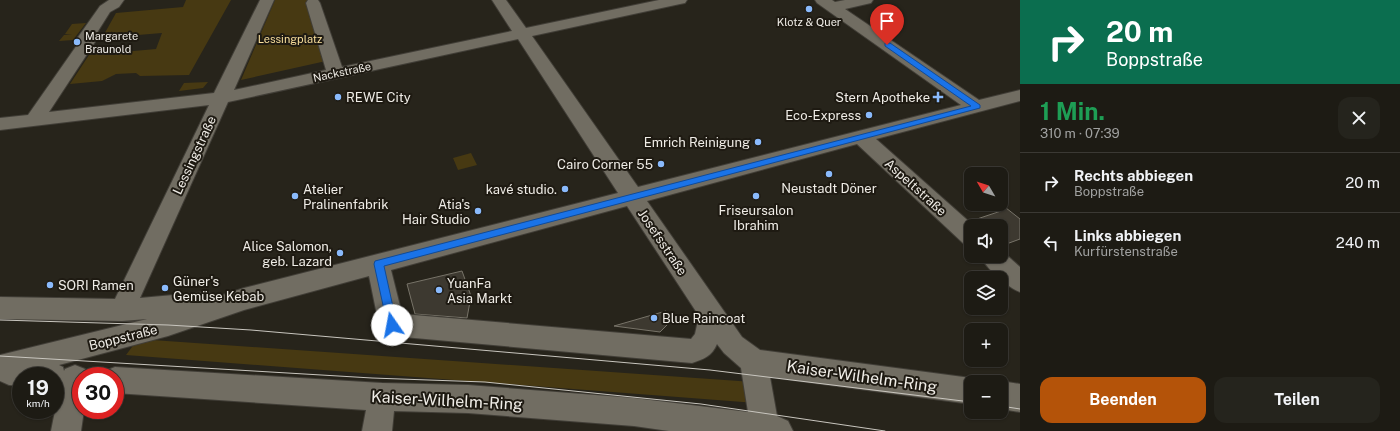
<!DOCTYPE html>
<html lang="de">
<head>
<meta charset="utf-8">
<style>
	:root { --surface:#1d1b14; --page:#25241d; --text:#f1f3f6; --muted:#a0a1a0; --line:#3b3934; --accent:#b45309 }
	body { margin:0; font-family:"Public Sans",sans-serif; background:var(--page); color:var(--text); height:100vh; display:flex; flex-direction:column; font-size:15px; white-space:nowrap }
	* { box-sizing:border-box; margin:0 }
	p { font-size:13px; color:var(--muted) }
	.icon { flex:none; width:22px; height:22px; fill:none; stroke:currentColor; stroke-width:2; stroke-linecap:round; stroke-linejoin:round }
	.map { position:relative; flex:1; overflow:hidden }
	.panel { display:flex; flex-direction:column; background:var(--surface); width:380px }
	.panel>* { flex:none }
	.guide { background:#0b6e4f; color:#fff; overflow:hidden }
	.needle { width:26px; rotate:309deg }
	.controls { position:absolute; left:964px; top:167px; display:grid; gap:8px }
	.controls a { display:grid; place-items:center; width:44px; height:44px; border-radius:8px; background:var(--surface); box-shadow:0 1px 3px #0004,0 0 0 1px var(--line); font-size:20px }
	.speed { position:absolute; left:12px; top:367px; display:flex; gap:8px; font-size:20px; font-weight:700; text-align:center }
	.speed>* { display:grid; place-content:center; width:52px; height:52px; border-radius:50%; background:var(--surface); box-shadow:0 1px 3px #0004,0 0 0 1px var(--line); line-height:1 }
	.speed small { font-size:10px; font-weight:400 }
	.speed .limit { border:6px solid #d22; background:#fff; color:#111 }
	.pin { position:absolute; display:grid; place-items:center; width:34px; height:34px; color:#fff; margin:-41px -17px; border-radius:50% 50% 50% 0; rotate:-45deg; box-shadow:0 0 4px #0007 }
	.pin .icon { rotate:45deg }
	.me { position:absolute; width:44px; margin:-22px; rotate:348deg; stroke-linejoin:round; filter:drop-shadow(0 0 3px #0008) }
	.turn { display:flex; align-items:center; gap:14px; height:84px; padding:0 20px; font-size:18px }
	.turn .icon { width:52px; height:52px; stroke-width:2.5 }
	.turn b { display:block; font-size:28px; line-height:34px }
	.round { display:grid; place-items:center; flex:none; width:42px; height:42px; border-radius:12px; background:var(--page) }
	.head { display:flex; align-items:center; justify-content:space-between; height:68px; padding:0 20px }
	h1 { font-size:24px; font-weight:700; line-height:30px; color:#1e9e55 }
	.action { display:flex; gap:8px; margin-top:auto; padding:8px 20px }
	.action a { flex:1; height:46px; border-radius:12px; background:var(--accent); color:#fff; font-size:16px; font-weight:700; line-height:46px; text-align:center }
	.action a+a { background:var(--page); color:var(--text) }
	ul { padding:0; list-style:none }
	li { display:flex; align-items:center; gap:12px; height:60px; padding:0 20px; border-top:1px solid var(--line) }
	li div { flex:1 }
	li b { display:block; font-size:15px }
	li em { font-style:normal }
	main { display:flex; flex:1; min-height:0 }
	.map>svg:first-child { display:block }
	.green { fill:#473912 }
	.building { fill:#3d3930; stroke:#777368 }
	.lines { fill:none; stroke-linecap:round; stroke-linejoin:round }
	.minor-casing { stroke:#413e37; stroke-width:2 }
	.minor { fill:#716d62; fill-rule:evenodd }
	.tram { stroke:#c9c6bf; stroke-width:1 }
	.route { fill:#1a73e8; stroke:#114b97 }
	.poi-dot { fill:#8abafc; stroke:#1e1a12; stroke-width:1.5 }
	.labels { text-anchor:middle; stroke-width:4; stroke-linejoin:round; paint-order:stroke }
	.far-poi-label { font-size:11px; fill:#efece6; stroke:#1e1a12 }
	.far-park-label { font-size:11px; fill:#f9df9c; stroke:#1e1a12 }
	.far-street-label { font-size:11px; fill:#efece6; stroke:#1e1a12 }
	.poi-label { font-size:13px; fill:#efece6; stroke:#1e1a12; text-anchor:end }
	.street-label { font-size:13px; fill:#efece6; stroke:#1e1a12 }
	.near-street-label { font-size:16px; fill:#efece6; stroke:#1e1a12 }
</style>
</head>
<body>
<main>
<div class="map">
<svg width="1020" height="431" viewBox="0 0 1020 431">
	<rect width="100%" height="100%" fill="#27241b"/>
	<!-- green -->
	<path class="green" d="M186,0H231L189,75L140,76L136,73L116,74L102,81L70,84L89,55L156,49L162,33L102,38L116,13L183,7Z
		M275,0H307L326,61L241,80Z
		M86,23L73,40L59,41L64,35L72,34H65L72,24Z
		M208,82L203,88L179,91L184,83Z
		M471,153L477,165L458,170L453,158Z
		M138,339L753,382L756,403L126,355Z"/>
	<!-- building -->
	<path class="building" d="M1001,204L1020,219V239L1001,246V226H975L971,221L1001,211Z
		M462,271L471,296L467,318L415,314L407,284Z
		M666,311L667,325L660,332L614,326Z"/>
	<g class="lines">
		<defs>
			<path id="minor" d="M109,0H124L119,7L110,12L93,39L95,42L49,112L214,93L260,0H274L234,90L326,70L306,3L308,0H318L320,3L342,67L512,31L492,0H506L526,28L659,0H687L685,3L680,4L532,36L638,187L961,105L817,3L815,0H832L835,2L845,0H873L871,3L845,9L979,100L1020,90V101L876,139L974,226H971V246L963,243L857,144L647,201L742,337L760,350L971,378L981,382H971V404L770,377L777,416L788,421L793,431H669L634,426L468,413L394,411L392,431H362L366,410L115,393V376H103L105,371L115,367L382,383L468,385L634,398L748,412L741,368L724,353L717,344C712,356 704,359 692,363L392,336L383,333L379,325L369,276L244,310L168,336L59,365L63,367L64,371L65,369L75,365L85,369L88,376H81V410H84L81,431H51L60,386L55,388V376H21V386L9,385L0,381V355L147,319L122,321L0,319V297L115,299L209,105L0,130V118L28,115L77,45L75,42L76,40L100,6ZM518,39L618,193L244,288L217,297L216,295L207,292L140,298L228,102ZM627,206L699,316L695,334L691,339L402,314L391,270Z
				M1001,250L1020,267V292C1007,287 987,269 980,256H1001Z
				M1001,381L1020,384V412L1001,409V382H999Z"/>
		</defs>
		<!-- minor casing -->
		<use href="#minor" class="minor-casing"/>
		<!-- minor -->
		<use href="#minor" class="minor"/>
		<!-- tram -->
		<path class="tram" d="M0,320L168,325L251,330L710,370L971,402
			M0,356L372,378L485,382L701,404L885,431
			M1001,406L1020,409"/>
	</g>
	<!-- route -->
	<path class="route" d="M885,43H890L980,105V108L384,266L397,325L395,328L392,330L388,328L374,264L375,261L971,106L885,46Z"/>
	<!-- markers -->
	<g class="poi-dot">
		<circle cx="809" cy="9" r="4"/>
		<circle cx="77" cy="42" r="4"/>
		<circle cx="338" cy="97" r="4"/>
		<path d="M936 91h4v4h4v4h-4v4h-4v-4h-4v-4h4z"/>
		<circle cx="869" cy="115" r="4"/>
		<circle cx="758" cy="142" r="4"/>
		<circle cx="661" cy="164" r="4"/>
		<circle cx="829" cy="174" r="4"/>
		<circle cx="565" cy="189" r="4"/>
		<circle cx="295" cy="196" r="4"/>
		<circle cx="756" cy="196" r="4"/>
		<circle cx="478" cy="211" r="4"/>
		<circle cx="340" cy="253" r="4"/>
		<circle cx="50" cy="285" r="4"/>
		<circle cx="165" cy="288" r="4"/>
		<circle cx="439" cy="290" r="4"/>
		<circle cx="654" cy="318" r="4"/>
	</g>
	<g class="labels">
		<!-- far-poi labels -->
		<g class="far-poi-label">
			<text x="809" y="26">Klotz &amp; Quer</text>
			<text x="85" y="40" text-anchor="start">Margarete<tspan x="85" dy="13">Braunold</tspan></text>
		</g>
		<!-- far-park labels -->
		<g class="far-park-label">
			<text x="290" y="43">Lessingplatz</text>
		</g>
		<!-- far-street labels -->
		<g class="far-street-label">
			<text transform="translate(342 72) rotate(-12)" y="4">Nackstraße</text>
		</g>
		<!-- poi labels -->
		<g class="poi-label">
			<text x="346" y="102" text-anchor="start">REWE City</text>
			<text x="930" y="102">Stern Apotheke</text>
			<text x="861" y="120">Eco-Express</text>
			<text x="750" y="147">Emrich Reinigung</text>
			<text x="653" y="169">Cairo Corner 55</text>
			<text x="829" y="193" text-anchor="middle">Neustadt Döner</text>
			<text x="303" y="194" text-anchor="start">Atelier<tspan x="303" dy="15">Pralinenfabrik</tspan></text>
			<text x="557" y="194">kavé studio.</text>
			<text x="470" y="209">Atia's<tspan x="470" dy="15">Hair Studio</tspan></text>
			<text x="756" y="215" text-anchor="middle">Friseursalon<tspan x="756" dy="15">Ibrahim</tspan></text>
			<text x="332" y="251">Alice Salomon,<tspan x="332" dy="15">geb. Lazard</tspan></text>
			<text x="173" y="286" text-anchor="start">Güner's<tspan x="173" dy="15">Gemüse Kebab</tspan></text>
			<text x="447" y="288" text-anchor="start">YuanFa<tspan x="447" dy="15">Asia Markt</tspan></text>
			<text x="58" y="290" text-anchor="start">SORI Ramen</text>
			<text x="662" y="323" text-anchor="start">Blue Raincoat</text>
		</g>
		<!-- street labels -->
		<g class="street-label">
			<text transform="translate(194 155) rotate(-65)" y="5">Lessingstraße</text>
			<text transform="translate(916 187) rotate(42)" y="5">Aspeltstraße</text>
			<text transform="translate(663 242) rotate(56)" y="5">Josefsstraße</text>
			<text transform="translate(123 337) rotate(-14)" y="5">Boppstraße</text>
		</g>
		<!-- near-street labels -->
		<g class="near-street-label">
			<text transform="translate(862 376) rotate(8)" y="6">Kaiser-Wilhelm-Ring</text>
			<text transform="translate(447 400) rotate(3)" y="6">Kaiser-Wilhelm-Ring</text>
		</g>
	</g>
</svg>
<div class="controls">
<a><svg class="needle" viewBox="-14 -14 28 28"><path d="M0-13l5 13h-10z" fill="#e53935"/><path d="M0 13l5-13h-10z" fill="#a0a1a0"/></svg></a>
<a><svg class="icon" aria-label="sound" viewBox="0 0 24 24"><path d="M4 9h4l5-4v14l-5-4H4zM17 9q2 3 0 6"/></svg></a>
<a><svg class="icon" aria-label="layers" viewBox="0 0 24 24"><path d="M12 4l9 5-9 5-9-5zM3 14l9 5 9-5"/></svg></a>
<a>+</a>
<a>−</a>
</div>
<div class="speed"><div>19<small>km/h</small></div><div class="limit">30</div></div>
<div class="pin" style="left:887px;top:45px;background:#d93025"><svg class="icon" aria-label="arrive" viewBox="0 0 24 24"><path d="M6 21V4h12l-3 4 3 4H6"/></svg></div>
<svg class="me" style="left:392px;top:325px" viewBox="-20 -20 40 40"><circle r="19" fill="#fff"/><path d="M0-13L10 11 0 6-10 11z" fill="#1a73e8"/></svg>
</div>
<section class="panel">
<div class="guide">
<div class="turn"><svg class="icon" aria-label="right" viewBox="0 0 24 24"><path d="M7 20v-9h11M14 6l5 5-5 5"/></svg><div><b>20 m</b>Boppstraße</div></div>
</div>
<div class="head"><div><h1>1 Min.</h1><p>310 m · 07:39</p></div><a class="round"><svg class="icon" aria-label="close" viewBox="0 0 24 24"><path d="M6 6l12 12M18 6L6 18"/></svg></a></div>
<ul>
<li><svg class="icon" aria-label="right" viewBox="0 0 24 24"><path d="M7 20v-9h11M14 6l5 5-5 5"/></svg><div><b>Rechts abbiegen</b><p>Boppstraße</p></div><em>20 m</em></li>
<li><svg class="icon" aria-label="left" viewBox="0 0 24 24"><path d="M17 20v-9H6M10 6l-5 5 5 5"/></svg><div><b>Links abbiegen</b><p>Kurfürstenstraße</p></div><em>240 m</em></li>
</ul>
<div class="action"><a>Beenden</a><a>Teilen</a></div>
</section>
</main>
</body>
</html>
